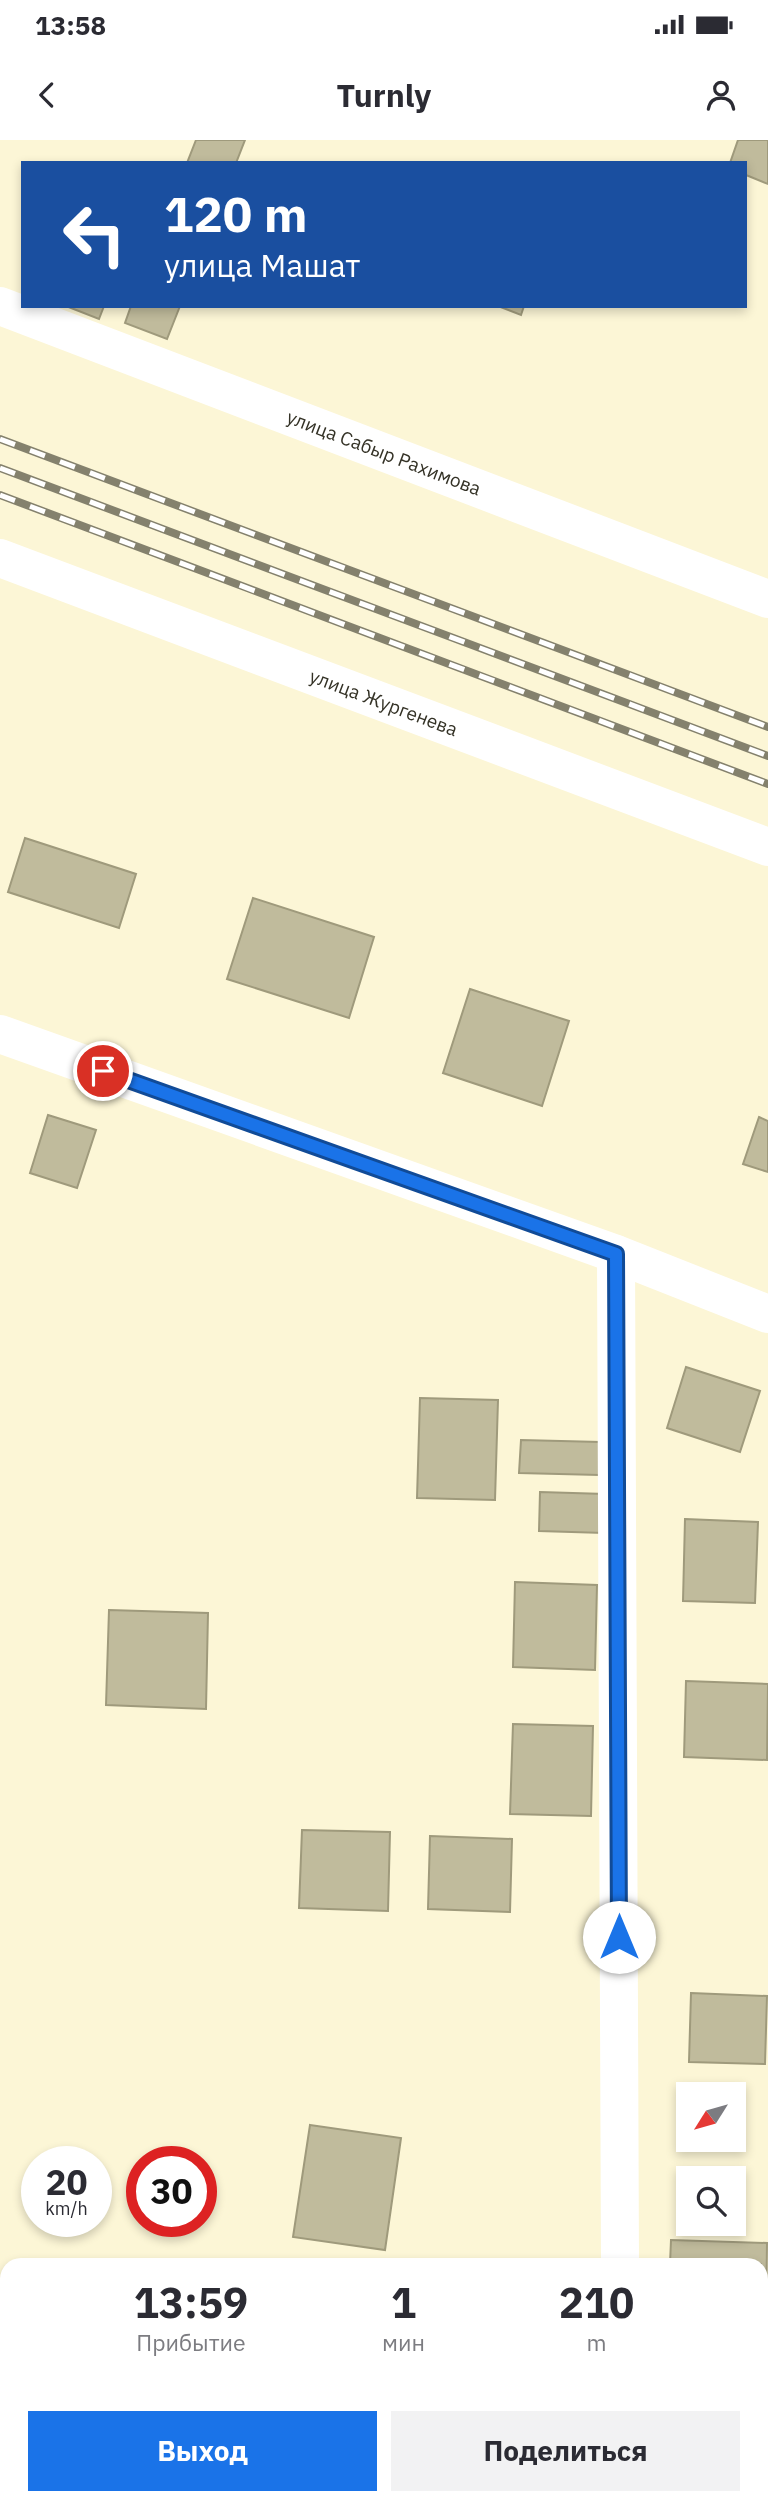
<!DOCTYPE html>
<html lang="ru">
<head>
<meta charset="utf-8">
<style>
	:root { --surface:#fff; --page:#f2f2f3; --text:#2b2b33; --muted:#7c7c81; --accent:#1a73e8 }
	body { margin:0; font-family:"IBM Plex Sans",sans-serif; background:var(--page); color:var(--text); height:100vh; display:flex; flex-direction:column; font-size:26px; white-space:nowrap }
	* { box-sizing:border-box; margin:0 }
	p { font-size:23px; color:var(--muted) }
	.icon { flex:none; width:38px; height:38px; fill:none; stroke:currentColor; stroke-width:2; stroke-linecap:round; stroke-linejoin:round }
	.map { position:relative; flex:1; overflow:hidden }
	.panel { position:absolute; left:0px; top:2118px; width:768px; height:247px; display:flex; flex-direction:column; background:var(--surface); border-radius:21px 21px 0 0; box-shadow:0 4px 10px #0003 }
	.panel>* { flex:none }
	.top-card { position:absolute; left:21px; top:21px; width:726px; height:147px; border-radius:0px; box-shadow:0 4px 10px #0003; background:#1a4fa0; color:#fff; overflow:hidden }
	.needle { width:46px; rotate:233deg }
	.fabs { position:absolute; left:676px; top:1942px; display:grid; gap:14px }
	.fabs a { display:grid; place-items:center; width:70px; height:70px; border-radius:0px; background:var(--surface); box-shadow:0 4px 10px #0003; font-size:35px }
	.speed { position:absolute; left:21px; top:2006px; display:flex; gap:14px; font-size:35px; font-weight:700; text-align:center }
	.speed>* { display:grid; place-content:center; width:91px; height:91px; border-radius:50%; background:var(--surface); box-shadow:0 4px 10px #0003; line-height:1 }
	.speed small { font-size:18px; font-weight:400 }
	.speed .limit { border:10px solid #d22; background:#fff; color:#111 }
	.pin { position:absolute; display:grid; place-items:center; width:60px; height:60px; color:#fff; margin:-30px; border:4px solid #fff; border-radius:50%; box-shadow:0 2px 7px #0007 }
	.me { position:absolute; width:77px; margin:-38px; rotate:0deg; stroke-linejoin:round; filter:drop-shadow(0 0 5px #0008) }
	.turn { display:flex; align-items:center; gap:24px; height:147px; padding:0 28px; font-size:32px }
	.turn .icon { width:91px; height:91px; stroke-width:2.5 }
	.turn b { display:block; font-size:49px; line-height:60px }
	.eta { display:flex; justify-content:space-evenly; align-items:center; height:119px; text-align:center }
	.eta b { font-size:42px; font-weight:800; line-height:49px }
	.primary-button { display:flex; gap:14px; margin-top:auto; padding:14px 28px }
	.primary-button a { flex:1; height:80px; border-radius:0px; background:var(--accent); color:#fff; font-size:28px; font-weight:800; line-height:80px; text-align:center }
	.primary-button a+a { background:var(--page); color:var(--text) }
	.status { display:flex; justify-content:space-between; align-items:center; height:49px; padding:0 35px; background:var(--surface); direction:ltr }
	.status svg { height:19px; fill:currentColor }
	header { display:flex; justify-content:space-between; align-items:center; height:91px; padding:0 28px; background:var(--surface); font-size:32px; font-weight:800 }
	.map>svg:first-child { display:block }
	.building { fill:#c0bb9c; stroke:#9f9a7c; stroke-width:2 }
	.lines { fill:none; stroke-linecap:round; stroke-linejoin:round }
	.street { stroke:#fff; stroke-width:38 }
	.rail-casing { stroke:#84816d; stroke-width:8 }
	.rail { stroke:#fff; stroke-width:5; stroke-dasharray:16; stroke-linecap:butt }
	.route-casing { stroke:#114b97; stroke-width:18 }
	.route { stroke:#1a73e8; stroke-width:12 }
	.labels { text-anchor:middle; stroke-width:7; stroke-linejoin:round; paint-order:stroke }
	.street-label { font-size:19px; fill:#343226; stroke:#fff }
</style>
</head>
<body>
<div class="status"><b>13:58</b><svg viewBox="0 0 49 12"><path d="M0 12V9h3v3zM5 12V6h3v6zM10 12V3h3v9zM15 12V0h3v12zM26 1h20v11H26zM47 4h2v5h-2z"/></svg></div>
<header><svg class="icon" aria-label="back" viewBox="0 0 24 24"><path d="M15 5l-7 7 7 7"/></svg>Turnly<svg class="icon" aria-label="person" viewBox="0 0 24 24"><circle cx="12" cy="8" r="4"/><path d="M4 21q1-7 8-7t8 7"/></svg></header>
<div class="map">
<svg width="768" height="2363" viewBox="0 0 768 2363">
	<rect width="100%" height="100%" fill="#fcf6d6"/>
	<!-- building -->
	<path class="building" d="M196,0H245L236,23H187Z
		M738,0H768V44L746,35V23H730Z
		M66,166H104L99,179Z
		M131,166H180L167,199L125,183Z
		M498,166H524L521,175Z
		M25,698L136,734L119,788L8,752Z
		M253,758L374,797L349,878L227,839Z
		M470,849L569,881L542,966L443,933Z
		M48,975L96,990L77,1048L30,1033Z
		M759,977L768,981V1032L743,1024Z
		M686,1227L760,1251L740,1312L667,1288Z
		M420,1258L498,1260L495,1360L417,1358Z
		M521,1300L600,1302L599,1335L519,1333Z
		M540,1352L605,1354L604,1393L539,1391Z
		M685,1379L758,1382L755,1463L683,1461Z
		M515,1442L597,1445L595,1530L513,1527Z
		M109,1470L208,1473L206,1569L106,1565Z
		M686,1541L768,1544L767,1620L684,1617Z
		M513,1584L593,1586L591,1676L510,1674Z
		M302,1690L390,1692L388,1771L299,1768Z
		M430,1696L512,1699L510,1772L428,1769Z
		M691,1853L767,1856L765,1924L689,1922Z
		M310,1985L401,1998L385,2110L293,2097Z
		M671,2100L767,2103L766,2180L761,2179V2124H670Z"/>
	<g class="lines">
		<!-- street -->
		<g class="street">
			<path id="s1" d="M0,166L768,459"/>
			<path id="s2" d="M0,418L768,707"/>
			<path d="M0,894L616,1114L768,1174"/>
			<path d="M616,1114L620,2124"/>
			<path d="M0,2264L7,2266"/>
			<path d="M309,2357L324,2363"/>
		</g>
		<defs>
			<path id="rail" d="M0,299L768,587
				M0,328L768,616
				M0,355L768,644"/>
		</defs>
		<!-- rail casing -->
		<use href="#rail" class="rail-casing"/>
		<!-- rail -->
		<use href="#rail" class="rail"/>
	</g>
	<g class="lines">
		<defs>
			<path id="route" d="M103,931L616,1114L619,1797"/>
		</defs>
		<!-- route casing -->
		<use href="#route" class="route-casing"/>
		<!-- route -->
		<use href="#route" class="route"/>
	</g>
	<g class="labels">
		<!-- street labels -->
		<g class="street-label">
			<text dy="7" stroke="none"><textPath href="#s1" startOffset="411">улица Сабыр Рахимова</textPath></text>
			<text dy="7" stroke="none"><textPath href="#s2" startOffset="410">улица Жургенева</textPath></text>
		</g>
	</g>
</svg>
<div class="fabs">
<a><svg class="needle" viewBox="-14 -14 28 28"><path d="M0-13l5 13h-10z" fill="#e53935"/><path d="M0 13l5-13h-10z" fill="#7c7c81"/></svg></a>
<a><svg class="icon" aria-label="search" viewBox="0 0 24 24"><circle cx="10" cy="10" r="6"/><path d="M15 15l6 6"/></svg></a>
</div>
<div class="speed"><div>20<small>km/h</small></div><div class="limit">30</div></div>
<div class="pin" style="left:103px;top:931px;background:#d93025"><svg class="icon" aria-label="arrive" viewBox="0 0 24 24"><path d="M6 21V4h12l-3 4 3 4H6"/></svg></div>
<svg class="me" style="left:619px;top:1797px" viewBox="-20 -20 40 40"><circle r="19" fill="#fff"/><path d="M0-13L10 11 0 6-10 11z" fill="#1a73e8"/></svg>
<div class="top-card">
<div class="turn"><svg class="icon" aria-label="left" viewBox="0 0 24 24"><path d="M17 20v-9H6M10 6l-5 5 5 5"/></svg><div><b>120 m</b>улица Машат</div></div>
</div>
<section class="panel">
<div class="eta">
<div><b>13:59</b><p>Прибытие</p></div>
<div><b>1</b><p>мин</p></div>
<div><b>210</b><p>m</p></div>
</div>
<div class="primary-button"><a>Выход</a><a>Поделиться</a></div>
</section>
</div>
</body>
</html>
